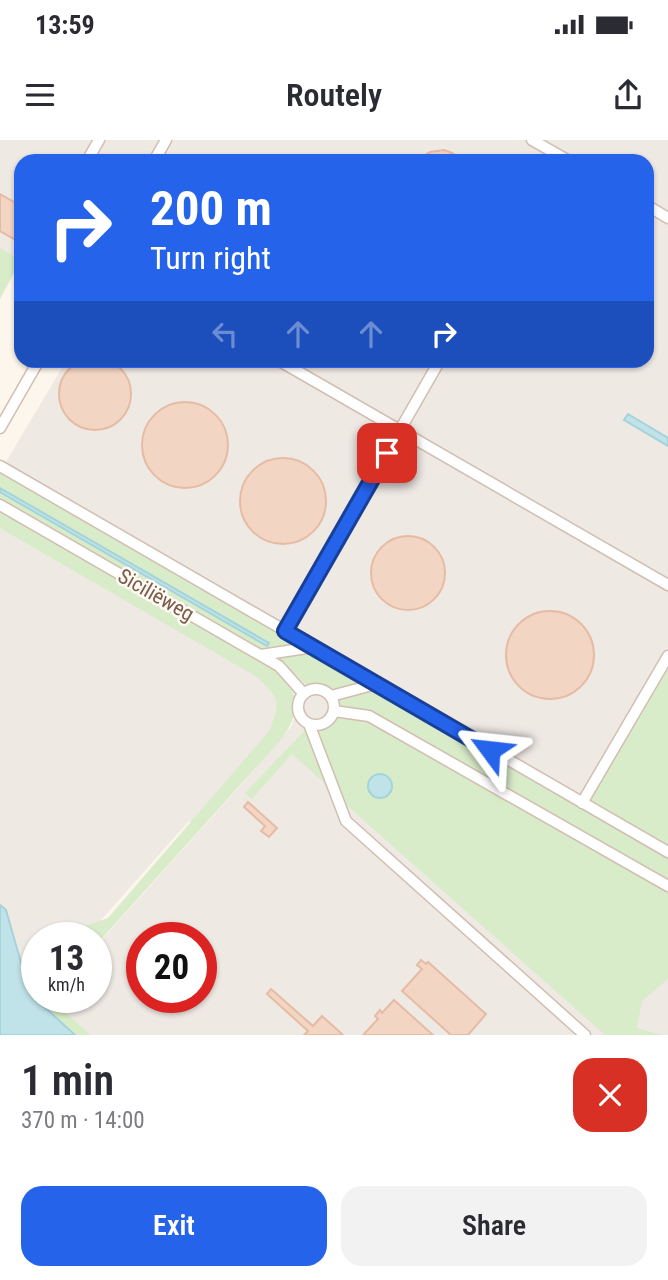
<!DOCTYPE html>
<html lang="en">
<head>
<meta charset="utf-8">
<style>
	:root { --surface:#fff; --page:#f2f2f3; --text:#2b2b33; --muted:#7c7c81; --accent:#2563eb }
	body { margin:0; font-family:"Roboto Condensed",sans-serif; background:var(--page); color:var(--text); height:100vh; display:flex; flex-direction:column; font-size:26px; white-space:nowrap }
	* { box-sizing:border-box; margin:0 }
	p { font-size:23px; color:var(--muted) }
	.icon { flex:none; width:38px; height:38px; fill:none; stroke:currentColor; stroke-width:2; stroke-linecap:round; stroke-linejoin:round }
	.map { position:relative; height:895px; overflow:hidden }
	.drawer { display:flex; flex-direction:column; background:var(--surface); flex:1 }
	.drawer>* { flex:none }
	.guide { position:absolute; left:14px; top:14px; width:640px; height:214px; border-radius:21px; box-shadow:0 2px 5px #0004; background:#2563eb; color:#fff; overflow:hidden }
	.speed { position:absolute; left:21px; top:782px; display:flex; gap:14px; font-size:35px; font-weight:700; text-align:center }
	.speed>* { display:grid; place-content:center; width:91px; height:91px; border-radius:50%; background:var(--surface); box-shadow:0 2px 5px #0004; line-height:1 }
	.speed small { font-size:18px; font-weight:400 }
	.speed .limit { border:10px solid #d22; background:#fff; color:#111 }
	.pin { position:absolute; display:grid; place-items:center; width:60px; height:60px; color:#fff; margin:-30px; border-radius:14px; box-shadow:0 4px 10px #0006 }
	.me { position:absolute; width:77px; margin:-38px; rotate:300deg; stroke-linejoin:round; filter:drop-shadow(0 0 5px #0008) }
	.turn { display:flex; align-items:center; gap:24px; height:147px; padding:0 21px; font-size:32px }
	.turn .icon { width:91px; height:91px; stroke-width:2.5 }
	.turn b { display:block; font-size:49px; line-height:60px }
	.lanes { display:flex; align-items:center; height:66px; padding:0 21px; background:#0003; justify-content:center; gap:35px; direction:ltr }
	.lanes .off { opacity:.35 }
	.round { display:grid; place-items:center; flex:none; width:74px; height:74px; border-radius:21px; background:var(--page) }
	.head { display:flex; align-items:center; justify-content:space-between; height:119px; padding:0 21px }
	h1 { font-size:42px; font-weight:600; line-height:52px }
	.action { display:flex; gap:14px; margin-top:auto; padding:14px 21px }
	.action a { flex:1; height:80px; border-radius:21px; background:var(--accent); color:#fff; font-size:28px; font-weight:600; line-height:80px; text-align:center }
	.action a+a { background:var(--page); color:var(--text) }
	.status { display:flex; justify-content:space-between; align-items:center; height:49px; padding:0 35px; background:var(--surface); direction:ltr }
	.status svg { height:19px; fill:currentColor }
	header { display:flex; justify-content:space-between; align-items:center; height:91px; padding:0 21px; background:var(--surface); font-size:32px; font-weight:600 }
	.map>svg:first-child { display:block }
	.industrial { fill:#efe9e4; fill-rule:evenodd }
	.green { fill:#d8ecc9 }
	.water { fill:#bfe3e8; stroke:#a5d3da; stroke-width:2 }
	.building { fill:#f3d5c3; stroke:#e6bba3; stroke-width:2 }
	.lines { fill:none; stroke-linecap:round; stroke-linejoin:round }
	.minor-casing { stroke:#d1beb0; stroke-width:13 }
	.minor { stroke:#fff; stroke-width:10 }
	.route-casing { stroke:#184099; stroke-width:18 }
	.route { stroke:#2563eb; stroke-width:12 }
	.labels { text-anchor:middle; stroke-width:5; stroke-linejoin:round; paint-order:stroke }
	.street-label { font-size:21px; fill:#7a5c4d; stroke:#fffaf3 }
</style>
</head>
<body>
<div class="status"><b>13:59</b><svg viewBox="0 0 49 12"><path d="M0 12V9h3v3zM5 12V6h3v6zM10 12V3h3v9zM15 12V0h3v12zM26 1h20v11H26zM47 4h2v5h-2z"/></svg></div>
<header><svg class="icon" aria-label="menu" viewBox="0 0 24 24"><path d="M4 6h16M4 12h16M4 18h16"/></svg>Routely<svg class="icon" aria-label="share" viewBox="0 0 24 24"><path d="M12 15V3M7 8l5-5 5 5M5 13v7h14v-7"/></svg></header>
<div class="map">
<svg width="668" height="895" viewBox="0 0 668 895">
	<rect width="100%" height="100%" fill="#fdf6ec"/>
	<!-- industrial -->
	<path class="industrial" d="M0,0H668V895H91L49,858H96V806L241,645L291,587L301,558L0,379V332L66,221L648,220V21H21V122L0,111ZM142,798H201V858H142Z
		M0,386L257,534L280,559L276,584L195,685L189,681L85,798H37V852L33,857L30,854L6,770L0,765Z"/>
	<!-- green -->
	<path class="green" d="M0,108L21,120L0,159Z
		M0,332L303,506L264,511L0,359V352L267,506L269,504L0,348Z
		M0,371L273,528C302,549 301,574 280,601L96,805V798H77L88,785L108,778L269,591C281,562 280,559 257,537L0,388Z
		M313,511L358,537V543L341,550L306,544L275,518L276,515Z
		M668,524V707L591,664L590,658Z
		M377,548L668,716V740L371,572L342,568L338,564L342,556Z
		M340,575L368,579L668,751V839L642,861L637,888L662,895H605L342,661L314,590L329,585Z
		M305,590L331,649L292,614L252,659L245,653Z
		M49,858L91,895H75L42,865Z"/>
	<!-- water -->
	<path class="water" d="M628,274L668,298V306L624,280Z
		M0,348L269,503L267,506L0,352Z
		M368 646a12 12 0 1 1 24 0a12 12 0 1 1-24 0Z
		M0,765L6,770L30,854L75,895H0Z"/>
	<!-- building -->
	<path class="building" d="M444,10L452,13L464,21H417L430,12Z
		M0,54L21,66V103L0,91Z
		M59 254a36 36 0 1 1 72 0a36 36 0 1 1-72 0Z
		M142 305a43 43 0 1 1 86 0a43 43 0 1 1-86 0Z
		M240 361a43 43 0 1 1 86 0a43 43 0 1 1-86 0Z
		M371 433a37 37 0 1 1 74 0a37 37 0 1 1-74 0Z
		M506 515a44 44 0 1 1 88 0a44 44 0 1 1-88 0Z
		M248,662L277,688L269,697L261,691L265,686L244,667Z
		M421,820L426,824L428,822L486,874L468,895H451L402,851L422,829L417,825Z
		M271,849L313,886L322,876L343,895H304L308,891L267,854Z
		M394,860L433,895H363L378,879L375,876L380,870L382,873Z"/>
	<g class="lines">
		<defs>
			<path id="minor" d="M532,0L569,21
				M87,21L99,0
				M154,21L166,0
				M648,66L668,78
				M278,220L668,445
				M0,288L39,220
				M0,326L668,712
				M0,365L279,526L304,554
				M285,491L440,220
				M261,515L313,507
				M298 567a18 18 0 1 1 36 0a18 18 0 1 1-36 0Z
				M331,556L376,544
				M334,571L369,576L668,746
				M309,584L346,681L585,895
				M582,663L668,516"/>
		</defs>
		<!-- minor casing -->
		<use href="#minor" class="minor-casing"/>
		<!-- minor -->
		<use href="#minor" class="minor"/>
	</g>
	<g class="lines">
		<defs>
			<path id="route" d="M387,313L285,491L490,610"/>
		</defs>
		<!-- route casing -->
		<use href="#route" class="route-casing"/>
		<!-- route -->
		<use href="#route" class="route"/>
	</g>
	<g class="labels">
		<!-- street labels -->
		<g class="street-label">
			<text transform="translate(156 455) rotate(30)" y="7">Siciliëweg</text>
		</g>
	</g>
</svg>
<div class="speed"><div>13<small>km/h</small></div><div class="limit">20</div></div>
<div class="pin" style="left:387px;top:313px;background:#d93025"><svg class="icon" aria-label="arrive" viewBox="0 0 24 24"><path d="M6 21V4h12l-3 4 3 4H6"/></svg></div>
<svg class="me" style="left:490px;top:610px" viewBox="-20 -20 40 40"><path d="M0-17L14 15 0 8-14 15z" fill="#2563eb" stroke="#fff" stroke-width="4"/></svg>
<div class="guide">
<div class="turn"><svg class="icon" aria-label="right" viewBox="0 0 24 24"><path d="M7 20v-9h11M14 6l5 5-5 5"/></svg><div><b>200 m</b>Turn right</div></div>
<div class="lanes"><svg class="icon off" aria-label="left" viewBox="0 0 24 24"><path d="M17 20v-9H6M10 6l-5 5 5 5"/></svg><svg class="icon off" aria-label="ahead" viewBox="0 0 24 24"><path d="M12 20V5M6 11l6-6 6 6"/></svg><svg class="icon off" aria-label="ahead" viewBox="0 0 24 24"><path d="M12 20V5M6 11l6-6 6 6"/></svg><svg class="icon" aria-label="right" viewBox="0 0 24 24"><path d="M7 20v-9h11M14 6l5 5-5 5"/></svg></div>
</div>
</div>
<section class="drawer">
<div class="head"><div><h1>1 min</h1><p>370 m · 14:00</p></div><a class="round" style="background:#d93025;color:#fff"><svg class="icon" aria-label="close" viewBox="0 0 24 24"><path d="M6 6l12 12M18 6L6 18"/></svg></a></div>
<div class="action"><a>Exit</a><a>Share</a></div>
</section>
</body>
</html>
